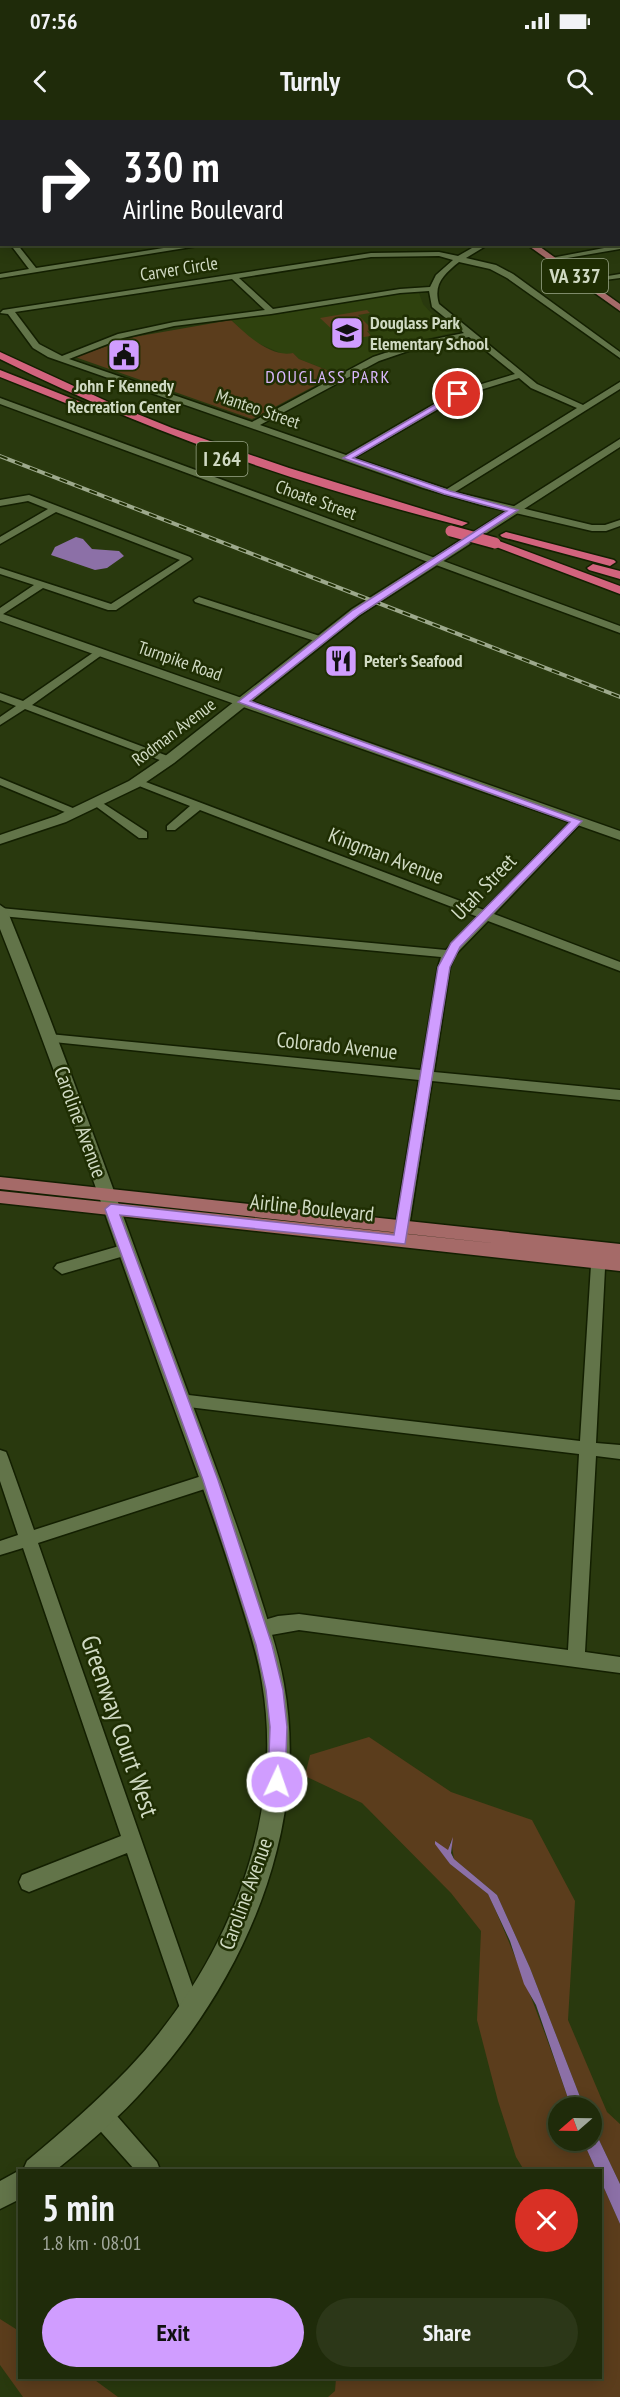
<!DOCTYPE html>
<html lang="en">
<head>
<meta charset="utf-8">
<style>
	:root { --surface:#1f2b0a; --page:#2c3718; --text:#f1f3f6; --muted:#a1a79c; --line:#3c472b; --accent:#d09dff }
	body { margin:0; font-family:"PT Sans Narrow",sans-serif; background:var(--page); color:var(--text); height:100vh; display:flex; flex-direction:column; font-size:22px; white-space:nowrap }
	* { box-sizing:border-box; margin:0 }
	p { font-size:20px; color:var(--muted) }
	.icon { flex:none; width:33px; height:33px; fill:none; stroke:currentColor; stroke-width:2; stroke-linecap:round; stroke-linejoin:round }
	.map { position:relative; flex:1; overflow:hidden }
	.panel { position:absolute; left:18px; top:2049px; width:584px; height:210px; display:flex; flex-direction:column; background:var(--surface); border-radius:0px; box-shadow:0 3px 15px #0003,0 0 0 2px var(--line) }
	.panel>* { flex:none }
	.banner { position:absolute; left:0px; top:0px; width:621px; height:126px; box-shadow:0 3px 15px #0003,0 0 0 2px var(--line); background:#202124; color:#fff; overflow:hidden }
	.needle { width:39px; rotate:250deg }
	.fabs { position:absolute; left:548px; top:1977px; display:grid; gap:12px }
	.fabs a { display:grid; place-items:center; width:54px; height:54px; border-radius:50%; background:var(--surface); box-shadow:0 3px 15px #0003,0 0 0 2px var(--line); font-size:30px }
	.pin { position:absolute; display:grid; place-items:center; width:51px; height:51px; color:#fff; margin:-26px; border:3px solid #fff; border-radius:50%; box-shadow:0 2px 6px #0007 }
	.me { position:absolute; width:66px; margin:-33px; rotate:3deg; stroke-linejoin:round; filter:drop-shadow(0 0 4px #0008) }
	.turn { display:flex; align-items:center; gap:21px; height:126px; padding:0 24px; font-size:27px }
	.turn .icon { width:78px; height:78px; stroke-width:2.5 }
	.turn b { display:block; font-size:42px; line-height:51px }
	.round { display:grid; place-items:center; flex:none; width:63px; height:63px; border-radius:32px; background:var(--page) }
	.headline { display:flex; align-items:center; justify-content:space-between; height:102px; padding:0 24px }
	h1 { font-size:36px; font-weight:600; line-height:45px }
	.action { display:flex; gap:12px; margin-top:auto; padding:12px 24px }
	.action a { flex:1; height:69px; border-radius:36px; background:var(--accent); color:#111; font-size:24px; font-weight:600; line-height:69px; text-align:center }
	.action a+a { background:var(--page); color:var(--text) }
	.status { display:flex; justify-content:space-between; align-items:center; height:42px; padding:0 30px; background:var(--surface); direction:ltr }
	.status svg { height:16px; fill:currentColor }
	header { display:flex; justify-content:space-between; align-items:center; height:78px; padding:0 24px; background:var(--surface); font-size:27px; font-weight:600 }
	.map>svg:first-child { display:block }
	.built { fill:#2f420e }
	.green { fill:#5b3d1c }
	.water { fill:#8c70a7 }
	.lines { fill:none; stroke-linecap:round; stroke-linejoin:round }
	.minor-casing { stroke:#131f01; stroke-width:3 }
	.tertiary-casing { stroke:#131f01; stroke-width:3 }
	.secondary-casing { stroke:#131f01; stroke-width:3 }
	.primary-casing { stroke:#131f01; stroke-width:3 }
	.motorway-casing { stroke:#131f01; stroke-width:3 }
	.minor { fill:#627449; fill-rule:evenodd }
	.tertiary { fill:#627449; fill-rule:evenodd }
	.secondary { fill:#627449; fill-rule:evenodd }
	.primary { fill:#a56a68; fill-rule:evenodd }
	.motorway { fill:#d2637d; fill-rule:evenodd }
	.rail-casing { stroke:#9da98c; stroke-width:4 }
	.rail { stroke:#1f2e03; stroke-width:2; stroke-dasharray:8; stroke-linecap:butt }
	.motorway-bridge-casing { stroke:#131f01; stroke-width:14; stroke-linecap:butt }
	.motorway-bridge { stroke:#d2637d; stroke-width:11 }
	.route { fill:#d09dff; stroke:#8766a6; stroke-width:1.5 }
	.labels { text-anchor:middle; stroke-width:5; stroke-linejoin:round; paint-order:stroke }
	.far-street-label { font-size:18px; fill:#d0dac3; stroke:#1f2e03 }
	.far-poi-label { font-size:18px; font-weight:bold; fill:#d0dac3; stroke:#1f2e03; text-anchor:start }
	.far-neighbourhood-label { font-size:18px; letter-spacing:1.5px; fill:#d9b7fb; stroke:#1f2e03 }
	.shield { fill:#1f2e03; stroke:#9ba689; stroke-width:1.5 }
	.shield-label { font-size:20px; font-weight:bold; fill:#d0dac3 }
	.street-label { font-size:21px; fill:#d0dac3; stroke:#1f2e03 }
	.near-street-label { font-size:26px; fill:#d0dac3; stroke:#1f2e03 }
</style>
</head>
<body>
<div class="status"><b>07:56</b><svg viewBox="0 0 49 12"><path d="M0 12V9h3v3zM5 12V6h3v6zM10 12V3h3v9zM15 12V0h3v12zM26 1h20v11H26zM47 4h2v5h-2z"/></svg></div>
<header><svg class="icon" aria-label="back" viewBox="0 0 24 24"><path d="M15 5l-7 7 7 7"/></svg>Turnly<svg class="icon" aria-label="search" viewBox="0 0 24 24"><circle cx="10" cy="10" r="6"/><path d="M15 15l6 6"/></svg></header>
<div class="map">
<svg width="620" height="2277" viewBox="0 0 620 2277">
	<rect width="100%" height="100%" fill="#29390e"/>
	<!-- built -->
	<path class="built" d="M402,173H419L423,184L431,193L456,212L395,226L337,254L299,239L293,233L285,235L253,221L231,200Z"/>
	<!-- green -->
	<path class="green" d="M367,190L370,193L358,195L373,210L367,211L371,216L337,221L334,219L340,217L320,198Z
		M231,200C246,214 270,238 293,233L299,239L337,254L252,299L75,237L134,217Z
		M369,1617L451,1672L532,1700L575,1781L568,1900L607,1992L620,2004V2064L591,2003V1988L584,1987L530,1848L497,1775L454,1739L451,1720L448,1731L435,1722L450,1744L488,1774L491,1780C521,1848 547,1917 571,1987L558,1988V2020L583,2021L596,2050H524L516,2037L498,1981L477,1900L481,1811L451,1773L362,1683L305,1656L310,1635Z
		M600,2059L620,2104V2277H328L335,2271L336,2258H600Z
		M0,2199L19,2211L20,2258H92L118,2277H23L0,2245Z"/>
	<!-- water -->
	<path class="water" d="M76,417L83,419L92,429L119,431L124,436L107,448L95,450L51,435L55,427Z
		M453,1717L451,1733L454,1739L497,1775L530,1848L584,1987H571L536,1885L524,1864L510,1821L488,1774L450,1744L435,1724V1721L448,1730Z
		M591,2003L620,2064V2104L600,2059V2050H596L583,2021L591,2020Z"/>
	<g class="lines">
		<defs>
			<path id="minor" d="M62,0H69L70,2H63Z
				M121,0H134L118,2Z
				M141,0H148L149,2H142Z
				M199,0H206L207,2H200Z
				M273,0H280L281,2H274Z
				M424,0H431L432,2H425Z
				M503,0H510L512,2H504Z
				M572,0L583,2H573Z
				M0,11H2V17L0,16Z
				M0,79H2V83H0Z
				M0,106H2V112H0Z
				M10,124H17L36,148L189,124H210L0,158V154L29,149Z
				M479,124H489L466,138L496,145L513,154L620,232V238L507,158L490,149L459,142C444,154 433,164 439,184L537,264L583,285L620,262V269L455,372L592,405H605L620,400V406L606,411H592L481,385L423,368L48,237L33,228L8,194L0,193L3,190L371,133L439,132L458,136ZM439,136L453,140L436,155L430,167L400,169L273,189L239,158L371,137ZM232,159L265,190L174,202L118,214L62,236L39,224L15,192ZM429,171L432,187L464,213L415,223L373,237L252,302L69,239L123,218L174,206L271,194L400,173ZM469,217L515,254L455,272L346,335L260,305L379,241L420,227ZM519,258L531,268L577,288L447,369L354,338L461,276Z
				M620,125V129L550,141L546,139Z
				M620,154V158L582,163L578,161Z
				M0,278L620,506V513L0,284Z
				M29,375L190,437L192,439L116,490H108L43,468L0,496V488L34,465L0,454V448L111,484L180,440L56,392L0,424V417L48,389L28,381L0,386V380Z
				M199,477L326,518L327,520L318,522L195,482L194,480Z
				M97,530L106,532L32,585L173,638V642H165L25,589L0,605V597L16,586L0,580V573L23,581Z
				M0,658L80,691L82,693L76,696L72,695L0,665Z
				M138,659L484,790L573,699H581V703L494,794L620,842V851L488,801L455,835L450,847L434,952L620,970V980L432,961L407,1120L400,1125L393,1120L419,960L44,921L42,918L44,915L49,914L421,950L438,847L441,837L1,796L0,788L446,830L478,797L200,690L175,710H167V706L190,686L134,664V660Z
				M98,680L147,712V718H139L94,685L92,683Z
				M599,1123L606,1129L596,1323L620,1325V1339L596,1336L585,1532L620,1537V1553L299,1510L260,1517L254,1515L251,1509L254,1503L278,1496L299,1494L568,1530L579,1334L180,1286L174,1285L172,1280L174,1275L180,1274L580,1321L592,1129Z
				M126,1124L131,1126L133,1130L131,1134L62,1154L54,1148L57,1144Z
				M0,1330L6,1332L8,1337L34,1410L211,1353L217,1355L219,1360L217,1365L38,1423L201,1891L198,1898L191,1901L184,1898L181,1891L127,1733L29,1772L22,1769L19,1762L22,1755L121,1716L23,1428L0,1435V1421L18,1415L0,1361Z
				M102,1985L110,1988L157,2042L160,2050H135L94,2004L91,1996L94,1988Z"/>
			<path id="tertiary" d="M620,319V327L360,495L174,643L139,667L66,702L0,724V715L56,696L129,661L164,637L352,489Z
				M0,785L7,790C68,939 120,1090 176,1240C203,1314 232,1388 256,1463C266,1496 278,1529 284,1564C310,1709 244,1859 148,1965C120,1997 88,2024 56,2050H23L27,2041C62,2012 96,1982 128,1949C224,1848 286,1703 262,1563C257,1530 245,1497 235,1464C213,1393 186,1322 161,1252C108,1104 58,955 0,809Z
				M20,2050V2079L0,2089V2061Z"/>
			<path id="secondary" d="M0,493L620,711V720L0,501Z"/>
			<path id="primary" d="M347,0H355L357,2H348Z
				M526,124H536L620,184V191Z
				M0,1057L620,1124V1151L0,1083V1071L501,1124L0,1069Z"/>
			<path id="motorway" d="M0,232L115,285L172,308L289,348L468,403L462,406C303,366 146,312 0,239Z
				M0,250L91,286L92,288L83,290L0,257Z
				M506,412L614,440L616,442L610,446L502,417L500,415Z
				M491,421H499L620,466V474L491,425Z
				M593,444L620,451V459L589,450L587,448Z"/>
		</defs>
		<!-- minor casing -->
		<use href="#minor" class="minor-casing"/>
		<!-- tertiary casing -->
		<use href="#tertiary" class="tertiary-casing"/>
		<!-- secondary casing -->
		<use href="#secondary" class="secondary-casing"/>
		<!-- primary casing -->
		<use href="#primary" class="primary-casing"/>
		<!-- motorway casing -->
		<use href="#motorway" class="motorway-casing"/>
		<!-- minor -->
		<use href="#minor" class="minor"/>
		<!-- tertiary -->
		<use href="#tertiary" class="tertiary"/>
		<!-- secondary -->
		<use href="#secondary" class="secondary"/>
		<!-- primary -->
		<use href="#primary" class="primary"/>
		<!-- motorway -->
		<use href="#motorway" class="motorway"/>
		<defs>
			<path id="rail" d="M0,336L620,577"/>
		</defs>
		<!-- rail casing -->
		<use href="#rail" class="rail-casing"/>
		<!-- rail -->
		<use href="#rail" class="rail"/>
		<defs>
			<path id="motorway-bridge" d="M451,411L495,423"/>
		</defs>
		<!-- motorway-bridge casing -->
		<use href="#motorway-bridge" class="motorway-bridge-casing"/>
		<!-- motorway-bridge -->
		<use href="#motorway-bridge" class="motorway-bridge"/>
	</g>
	<!-- route -->
	<path class="route" d="M455,273L462,274L353,338L450,371L518,390L360,494L250,581L582,701L460,827L450,847L405,1124L120,1095L218,1360L272,1525L283,1570L287,1607L285,1662L283,1667L277,1670L271,1667L268,1662L270,1607L266,1570L256,1525L203,1360L105,1089L111,1084L394,1115L438,847L451,823L570,702L238,582L353,490L507,391L444,374L343,338Z"/>
	<!-- icons -->
	<defs>
		<symbol id="school-square" viewBox="-11 -11 22 22"><rect x="-9" y="-9" width="18" height="18" rx="4" fill="#d09dff" stroke="#1f2e03"/><path d="M0-5L7-2L0 1L-7-2ZM-4 1L0 2.5L4 1V4Q0 6-4 4Z" fill="#111"/></symbol>
		<symbol id="civic-square" viewBox="-11 -11 22 22"><rect x="-9" y="-9" width="18" height="18" rx="4" fill="#d09dff" stroke="#1f2e03"/><path d="M-.6-6.5H3V-4.5H.6V-3L4-1V1h2V6H-6V1h2V-1L-.6-3ZM-1.2 2.5V6h2.4V2.5Z" fill="#111"/></symbol>
		<symbol id="restaurant-square" viewBox="-11 -11 22 22"><rect x="-9" y="-9" width="18" height="18" rx="4" fill="#d09dff" stroke="#1f2e03"/><path d="M-5-6h1v4h1v-4h1v4h1v-4h1v5L-1.5 .5V6h-2V.5L-5-1ZM5-6V6H3V1.5H1.5Q1.5-4 5-6Z" fill="#111"/></symbol>
	</defs>
	<g fill-rule="evenodd">
		<use href="#school-square" x="328" y="194" width="38" height="38"/>
		<use href="#civic-square" x="105" y="216" width="38" height="38"/>
		<use href="#restaurant-square" x="322" y="522" width="38" height="38"/>
	</g>
	<g class="labels">
		<!-- far-street labels -->
		<g class="far-street-label">
			<text transform="translate(179 149) rotate(-9)" y="6">Carver Circle</text>
			<text transform="translate(258 289) rotate(19)" y="6">Manteo Street</text>
			<text transform="translate(316 380) rotate(20)" y="6">Choate Street</text>
			<text transform="translate(180 541) rotate(19)" y="6">Turnpike Road</text>
			<text transform="translate(174 612) rotate(-37)" y="6">Rodman Avenue</text>
		</g>
		<!-- far-poi labels -->
		<g class="far-poi-label">
			<text x="370" y="209">Douglass Park<tspan x="370" dy="21">Elementary School</tspan></text>
			<text x="124" y="272" text-anchor="middle">John F Kennedy<tspan x="124" dy="21">Recreation Center</tspan></text>
			<text x="364" y="547">Peter's Seafood</text>
		</g>
		<!-- far-neighbourhood labels -->
		<g class="far-neighbourhood-label">
			<text x="328" y="263">DOUGLASS PARK</text>
		</g>
		<!-- shield labels -->
		<g class="shield">
			<rect x="542" y="139" width="66" height="34" rx="4.5"/>
			<rect x="196.5" y="322" width="51" height="34" rx="4.5"/>
		</g>
		<g class="shield-label">
			<text x="575" y="163">VA 337</text>
			<text x="222" y="346">I 264</text>
		</g>
		<!-- street labels -->
		<g class="street-label">
			<text transform="translate(386 736) rotate(21)" y="7">Kingman Avenue</text>
			<text transform="translate(484 767) rotate(-46)" y="7">Utah Street</text>
			<text transform="translate(337 926) rotate(6)" y="7">Colorado Avenue</text>
			<text transform="translate(80 1002) rotate(70)" y="7">Caroline Avenue</text>
			<text transform="translate(312 1088) rotate(6)" y="7">Airline Boulevard</text>
			<text transform="translate(246 1774) rotate(-70)" y="7">Caroline Avenue</text>
		</g>
		<!-- near-street labels -->
		<g class="near-street-label">
			<text transform="translate(120 1606) rotate(71)" y="9">Greenway Court West</text>
		</g>
	</g>
</svg>
<div class="fabs">
<a><svg class="needle" viewBox="-14 -14 28 28"><path d="M0-13l5 13h-10z" fill="#e53935"/><path d="M0 13l5-13h-10z" fill="#a1a79c"/></svg></a>
</div>
<div class="pin" style="left:458px;top:274px;background:#d93025"><svg class="icon" aria-label="arrive" viewBox="0 0 24 24"><path d="M6 21V4h12l-3 4 3 4H6"/></svg></div>
<svg class="me" style="left:277px;top:1662px" viewBox="-20 -20 40 40"><circle r="17" fill="#d09dff" stroke="#fff" stroke-width="3"/><path d="M0-11L8 9 0 5-8 9z" fill="#fff"/></svg>
<div class="banner">
<div class="turn"><svg class="icon" aria-label="right" viewBox="0 0 24 24"><path d="M7 20v-9h11M14 6l5 5-5 5"/></svg><div><b>330 m</b>Airline Boulevard</div></div>
</div>
<section class="panel">
<div class="headline"><div><h1>5 min</h1><p>1.8 km · 08:01</p></div><a class="round" style="background:#d93025;color:#fff"><svg class="icon" aria-label="close" viewBox="0 0 24 24"><path d="M6 6l12 12M18 6L6 18"/></svg></a></div>
<div class="action"><a>Exit</a><a>Share</a></div>
</section>
</div>
</body>
</html>
